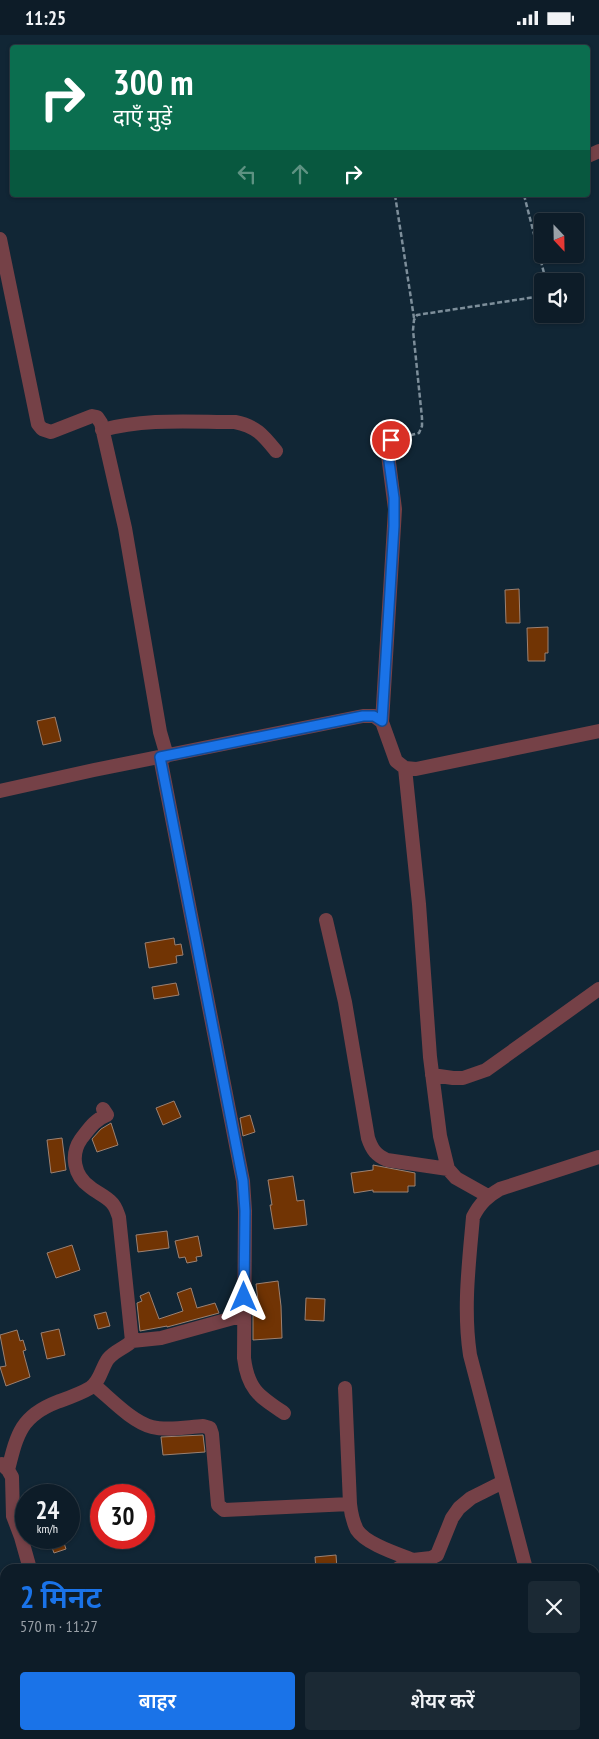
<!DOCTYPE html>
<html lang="hi">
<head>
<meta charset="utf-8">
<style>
	:root { --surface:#0d1c28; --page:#1b2934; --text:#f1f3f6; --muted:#9aa1a8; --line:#2d3a45; --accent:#1a73e8 }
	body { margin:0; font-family:"PT Sans Narrow","Noto Sans Devanagari",sans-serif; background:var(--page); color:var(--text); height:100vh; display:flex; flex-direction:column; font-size:19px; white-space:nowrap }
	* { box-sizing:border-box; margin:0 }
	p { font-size:16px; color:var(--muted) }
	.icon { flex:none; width:28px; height:28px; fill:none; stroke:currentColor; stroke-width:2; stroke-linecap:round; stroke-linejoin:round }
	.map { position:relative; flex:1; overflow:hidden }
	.details { position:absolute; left:0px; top:1529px; width:600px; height:176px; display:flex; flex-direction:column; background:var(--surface); border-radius:15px 15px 0 0; box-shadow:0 1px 4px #0004,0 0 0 1px var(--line) }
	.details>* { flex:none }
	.top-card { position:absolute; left:10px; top:10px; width:580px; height:152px; border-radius:5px; box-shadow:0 1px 4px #0004,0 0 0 1px var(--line); background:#0b6e4f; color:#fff; overflow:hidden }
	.needle { width:32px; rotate:158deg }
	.controls { position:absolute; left:534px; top:178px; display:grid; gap:10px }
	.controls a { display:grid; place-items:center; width:50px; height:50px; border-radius:5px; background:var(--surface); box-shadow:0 1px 4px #0004,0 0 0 1px var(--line); font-size:25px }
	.speed { position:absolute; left:15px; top:1449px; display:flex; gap:10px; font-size:25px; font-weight:700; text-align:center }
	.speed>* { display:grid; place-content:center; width:65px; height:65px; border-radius:50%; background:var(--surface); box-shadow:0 1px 4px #0004,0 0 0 1px var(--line); line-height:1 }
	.speed small { font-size:12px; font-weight:400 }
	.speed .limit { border:8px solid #d22; background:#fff; color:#111 }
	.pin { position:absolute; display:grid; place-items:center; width:42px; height:42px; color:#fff; margin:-21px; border:2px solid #fff; border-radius:50%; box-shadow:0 1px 5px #0007 }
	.me { position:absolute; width:55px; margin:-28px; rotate:0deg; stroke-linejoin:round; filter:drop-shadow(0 0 4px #0008) }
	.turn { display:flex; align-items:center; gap:18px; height:105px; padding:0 20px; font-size:22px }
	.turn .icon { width:65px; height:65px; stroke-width:2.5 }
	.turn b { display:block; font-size:35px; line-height:42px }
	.lanes { display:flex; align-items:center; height:48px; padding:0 20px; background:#0003; justify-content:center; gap:25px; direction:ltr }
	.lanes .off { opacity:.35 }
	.round { display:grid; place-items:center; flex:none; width:52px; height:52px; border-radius:5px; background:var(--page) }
	.summary { display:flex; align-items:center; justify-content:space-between; height:85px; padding:0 20px }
	h1 { font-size:30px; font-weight:600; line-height:38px; color:var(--accent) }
	.button { display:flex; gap:10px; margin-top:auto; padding:10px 20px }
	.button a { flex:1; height:58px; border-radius:5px; background:var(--accent); color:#fff; font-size:20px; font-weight:600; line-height:58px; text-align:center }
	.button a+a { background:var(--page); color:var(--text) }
	.status { display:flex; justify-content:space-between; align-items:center; height:35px; padding:0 25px; background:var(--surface); direction:ltr }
	.status svg { height:14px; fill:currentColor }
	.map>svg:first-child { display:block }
	.building { fill:#713404; stroke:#9c8172 }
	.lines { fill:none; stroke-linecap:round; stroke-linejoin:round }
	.path { stroke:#7d8e9a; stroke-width:2.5; stroke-dasharray:5 2.5; stroke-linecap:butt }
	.minor { stroke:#754147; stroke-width:14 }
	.route-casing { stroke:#114b97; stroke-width:12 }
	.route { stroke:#1a73e8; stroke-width:9 }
</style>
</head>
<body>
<div class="status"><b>11:25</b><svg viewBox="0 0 49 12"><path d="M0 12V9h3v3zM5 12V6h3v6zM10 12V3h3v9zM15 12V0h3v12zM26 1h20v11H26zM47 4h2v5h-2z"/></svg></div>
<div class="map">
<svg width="599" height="1704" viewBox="0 0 599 1704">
	<rect width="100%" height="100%" fill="#112635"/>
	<!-- building -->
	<path class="building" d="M519,554L520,588H506L505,555Z
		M548,592V618H545V626H528L527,593Z
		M55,682L61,706L43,710L37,686Z
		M174,903L175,910L181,909L183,920L176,921L177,928L149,933L145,908Z
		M176,948L179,960L154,964L152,952Z
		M174,1066L181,1082L163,1090L156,1073Z
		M250,1080L255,1097L243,1101L240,1083Z
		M111,1088L118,1110L97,1117L92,1104L101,1094Z
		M62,1103L66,1135L51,1138L47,1105Z
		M373,1130L415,1138V1151H408V1157H373V1155L354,1158L351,1138L373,1135Z
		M293,1141L297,1166L304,1165L307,1190L274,1194L270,1170H272L268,1145Z
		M167,1196L169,1213L138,1217L136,1200Z
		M198,1201L202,1221L196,1222L197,1226L187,1228L185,1222L179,1223L175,1206Z
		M72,1210L80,1235L56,1243L47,1218Z
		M278,1246L281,1271L282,1303L253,1305V1274H259L256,1249Z
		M191,1253L197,1273L215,1268L219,1278L167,1292V1291L140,1296L137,1268L142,1266L140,1261L149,1257L159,1284L183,1276L177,1258Z
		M306,1263L325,1264L324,1286L305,1285Z
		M106,1277L110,1291L98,1294L94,1280Z
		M59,1294L65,1320L47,1324L41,1298Z
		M17,1295L20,1306L23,1305L26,1315L23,1316L30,1342L6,1351L0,1332L6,1331L0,1300Z
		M203,1400L205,1417L163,1420L161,1402Z
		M48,1502H62L66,1514L54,1518Z
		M336,1520L337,1534H316L315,1522Z"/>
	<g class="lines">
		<!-- path -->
		<path class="path" d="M395,160L414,283
			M524,160L546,246
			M403,402L419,398L422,391V383L413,295L414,285L417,280L542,261"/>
		<!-- minor -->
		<path class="minor" d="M588,121L599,116
			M0,204L38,389L42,394L51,397L92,381L97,382L101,388L125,493L160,697L167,721
			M102,395C146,383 191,387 235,387C256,391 263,400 276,416
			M382,687L394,491L395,474L387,412V408L391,405
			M160,722L243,1146L245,1176L244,1323C248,1355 259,1361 284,1378
			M405,733L419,869L430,1022L440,1101L448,1134L456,1143L488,1161
			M0,756L94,735L363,681H374L382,687L396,726L405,733L416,734L599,696
			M326,885L345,967L368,1103C372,1115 376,1120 387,1125L448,1134
			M432,1040L453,1043H463L486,1035L599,954
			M103,1074L107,1080C94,1085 89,1094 81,1104C70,1120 74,1141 90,1152C97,1158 106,1161 112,1168C116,1172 117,1177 119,1182L132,1306
			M94,1350C110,1363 132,1387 152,1392C167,1396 187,1392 203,1391L210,1393L212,1399L218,1470L224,1475L350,1469
			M345,1353L350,1469C351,1478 353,1487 357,1495C366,1509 398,1519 413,1525
			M2,1429L8,1435L12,1442L13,1481L21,1502L30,1534
			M8,1435C17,1399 21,1381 57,1367C68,1363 80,1359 90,1353C100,1347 101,1334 108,1324C114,1316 125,1313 132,1306L161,1303L244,1280
			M397,1534L413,1525L431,1523L437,1520L452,1483L459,1473L471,1463L503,1447
			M526,1534L470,1320C463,1274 469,1228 473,1182C480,1168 488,1161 500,1154L599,1122
			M595,1615L599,1609
			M595,1685L599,1683
			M133,1700L134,1704
			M258,1700L259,1704
			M561,1703L567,1700
			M426,1704L427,1700"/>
	</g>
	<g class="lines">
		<defs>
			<path id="route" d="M244,1262L245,1176L243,1146L160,722L363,681H374L382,686L394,491V463L387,412L388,408L391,405"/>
		</defs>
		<!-- route casing -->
		<use href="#route" class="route-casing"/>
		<!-- route -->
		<use href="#route" class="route"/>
	</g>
</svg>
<div class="controls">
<a><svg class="needle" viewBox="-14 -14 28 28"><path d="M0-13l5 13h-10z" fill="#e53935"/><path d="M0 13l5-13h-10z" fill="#9aa1a8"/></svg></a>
<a><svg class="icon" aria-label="sound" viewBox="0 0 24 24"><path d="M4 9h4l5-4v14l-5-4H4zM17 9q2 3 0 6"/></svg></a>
</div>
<div class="speed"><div>24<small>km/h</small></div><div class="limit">30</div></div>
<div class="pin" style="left:391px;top:405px;background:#d93025"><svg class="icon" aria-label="arrive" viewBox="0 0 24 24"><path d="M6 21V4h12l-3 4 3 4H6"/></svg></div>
<svg class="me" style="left:244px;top:1262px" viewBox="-20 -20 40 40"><path d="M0-17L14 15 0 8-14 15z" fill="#1a73e8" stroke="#fff" stroke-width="4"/></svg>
<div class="top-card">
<div class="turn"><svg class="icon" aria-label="right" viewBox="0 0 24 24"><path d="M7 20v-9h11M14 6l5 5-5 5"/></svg><div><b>300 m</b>दाएँ मुड़ें</div></div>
<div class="lanes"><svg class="icon off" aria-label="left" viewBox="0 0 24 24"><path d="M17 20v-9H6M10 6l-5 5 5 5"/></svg><svg class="icon off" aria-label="ahead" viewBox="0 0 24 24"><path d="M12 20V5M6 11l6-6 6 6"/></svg><svg class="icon" aria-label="right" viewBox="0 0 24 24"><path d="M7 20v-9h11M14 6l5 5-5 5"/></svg></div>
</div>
<section class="details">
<div class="summary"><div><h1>2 मिनट</h1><p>570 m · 11:27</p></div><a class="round"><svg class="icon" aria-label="close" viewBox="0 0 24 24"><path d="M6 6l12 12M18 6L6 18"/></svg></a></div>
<div class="button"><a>बाहर</a><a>शेयर करें</a></div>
</section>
</div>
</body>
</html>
